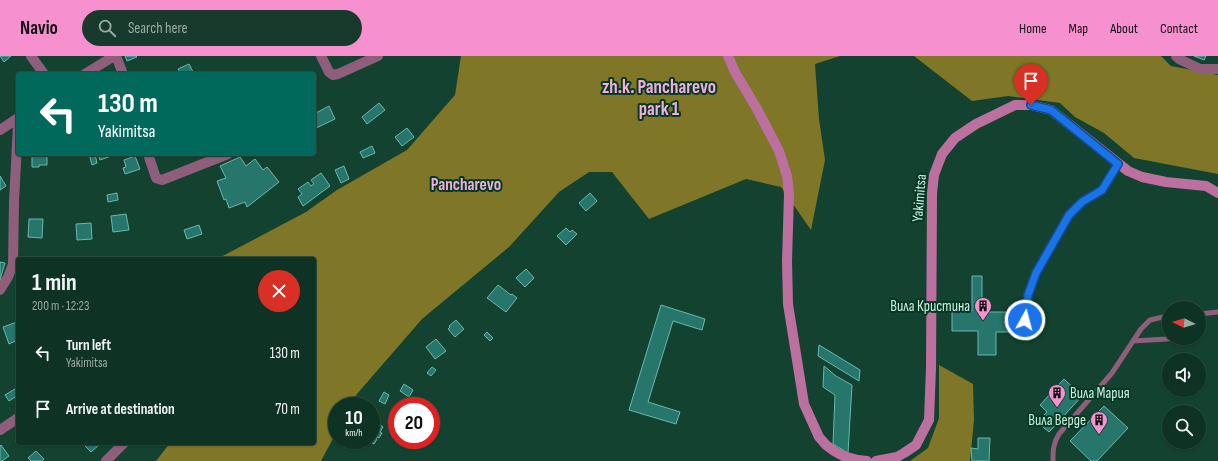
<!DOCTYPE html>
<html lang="en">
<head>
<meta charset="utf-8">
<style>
	:root { --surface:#0e3224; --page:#173a2c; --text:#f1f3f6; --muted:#9baaa6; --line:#2e4d41; --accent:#f690cf }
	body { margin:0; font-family:"Sofia Sans Condensed",sans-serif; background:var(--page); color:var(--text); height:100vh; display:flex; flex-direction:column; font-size:15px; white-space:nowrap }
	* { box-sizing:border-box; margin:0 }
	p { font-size:13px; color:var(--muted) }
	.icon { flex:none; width:22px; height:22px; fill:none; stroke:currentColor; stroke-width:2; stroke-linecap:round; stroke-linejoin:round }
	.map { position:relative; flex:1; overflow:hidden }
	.drawer { position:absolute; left:16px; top:201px; width:300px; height:188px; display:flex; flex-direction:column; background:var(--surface); border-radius:4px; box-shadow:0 1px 3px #0004,0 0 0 1px var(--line) }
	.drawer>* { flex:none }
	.top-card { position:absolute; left:16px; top:16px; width:300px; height:84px; border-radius:4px; box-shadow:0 1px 3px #0004,0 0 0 1px var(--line); background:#00695c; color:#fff; overflow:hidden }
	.needle { width:26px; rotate:275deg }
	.tools { position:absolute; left:1162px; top:245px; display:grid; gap:8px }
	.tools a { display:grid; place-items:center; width:44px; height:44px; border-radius:50%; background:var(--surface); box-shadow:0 1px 3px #0004,0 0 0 1px var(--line); font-size:20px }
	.speed { position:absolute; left:328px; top:341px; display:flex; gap:8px; font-size:20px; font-weight:700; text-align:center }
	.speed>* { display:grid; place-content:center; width:52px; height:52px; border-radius:50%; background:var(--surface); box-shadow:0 1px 3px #0004,0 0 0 1px var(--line); line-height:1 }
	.speed small { font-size:10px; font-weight:400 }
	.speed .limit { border:6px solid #d22; background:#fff; color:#111 }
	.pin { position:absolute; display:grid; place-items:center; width:34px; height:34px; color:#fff; margin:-41px -17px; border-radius:50% 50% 50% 0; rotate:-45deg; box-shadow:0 0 4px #0007 }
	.pin .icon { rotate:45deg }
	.me { position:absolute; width:44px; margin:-22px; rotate:7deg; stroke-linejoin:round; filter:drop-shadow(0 0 3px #0008) }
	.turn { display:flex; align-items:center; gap:14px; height:84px; padding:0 16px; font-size:18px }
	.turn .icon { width:52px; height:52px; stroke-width:2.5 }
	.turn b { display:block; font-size:28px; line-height:34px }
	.round { display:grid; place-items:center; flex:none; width:42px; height:42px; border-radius:21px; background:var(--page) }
	.head { display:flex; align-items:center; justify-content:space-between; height:68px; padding:0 16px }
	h1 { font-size:24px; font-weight:700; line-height:30px }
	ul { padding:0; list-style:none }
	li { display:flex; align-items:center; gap:12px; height:56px; padding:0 16px }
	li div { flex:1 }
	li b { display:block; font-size:15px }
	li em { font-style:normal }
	header { display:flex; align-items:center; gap:24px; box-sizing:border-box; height:56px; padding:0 20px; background:var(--accent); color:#111 }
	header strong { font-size:19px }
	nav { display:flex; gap:22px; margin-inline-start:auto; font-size:14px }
	.search { width:280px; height:36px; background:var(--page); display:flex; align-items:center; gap:10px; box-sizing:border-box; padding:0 14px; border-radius:22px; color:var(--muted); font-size:15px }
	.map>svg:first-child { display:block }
	.forest { fill:#7f7627 }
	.building { fill:#26766c; stroke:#6bb7ab }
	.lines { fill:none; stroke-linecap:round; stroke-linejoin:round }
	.lane { stroke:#8e5e7b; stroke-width:5 }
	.street { stroke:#8e5e7b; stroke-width:10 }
	.secondary { stroke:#bc709f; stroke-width:10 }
	.route-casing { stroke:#114b97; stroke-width:10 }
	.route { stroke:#1a73e8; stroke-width:7 }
	.labels { text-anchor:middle; stroke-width:4; stroke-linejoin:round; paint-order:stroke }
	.street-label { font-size:15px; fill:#cfeede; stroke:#043926 }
	.poi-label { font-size:15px; fill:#cfeede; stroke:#043926; text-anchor:end }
	.quarter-label { font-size:17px; font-weight:bold; fill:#f6aed9; stroke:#043926 }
	.district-label { font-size:19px; font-weight:bold; fill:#f6aed9; stroke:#043926 }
</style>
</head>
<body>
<header>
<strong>Navio</strong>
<div class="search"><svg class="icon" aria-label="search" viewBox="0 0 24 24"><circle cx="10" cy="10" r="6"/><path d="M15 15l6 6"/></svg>Search here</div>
<nav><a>Home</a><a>Map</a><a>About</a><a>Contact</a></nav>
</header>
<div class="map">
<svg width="1218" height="405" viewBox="0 0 1218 405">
	<rect width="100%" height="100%" fill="#134330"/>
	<!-- forest -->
	<path class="forest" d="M461,0H840L815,8L819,63L825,104L811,174L781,131L746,123L649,163L612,116H589L559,136L509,191L422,263L357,338L350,350H337V375L321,405H156L170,387H314V203H217L306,156L337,134L407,94L455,39Z
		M914,0H1161L1171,10L1218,19V118L1134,102L1104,77L1075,61L1060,47L1008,40L972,45Z
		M939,309L973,328L974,364L970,405H910L928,392L939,362Z"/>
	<!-- building -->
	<path class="building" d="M0,0H11L4,6Z
		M125,0H136L137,1L127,5Z
		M1194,0H1206L1204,4Z
		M189,8L194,18H181L178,13Z
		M379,47L385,54L367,68L362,61Z
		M329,50L335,63L314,73V58Z
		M407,72L414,81L402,90L395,81Z
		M372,90L375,97L363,102L360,96Z
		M32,98H47V109H39V111H32Z
		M89,98H95L97,107L92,109Z
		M98,98H114V99L100,104Z
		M135,100L140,113L125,118L123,112L126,111L124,104Z
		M240,101L246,110L255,103L263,114L267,111L279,126L247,151L245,146L229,152L226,143L224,144L217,125L226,122L220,110Z
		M344,110L349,123L341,127L335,114Z
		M321,117L330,130L303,150L298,141L302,138L298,133L308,126L311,130L314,128L311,124Z
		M0,120L6,130L0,134Z
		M117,137L118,144L108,146L107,139Z
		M590,137L597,145L586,155L579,147Z
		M126,158L129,174L113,176L111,160Z
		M29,163H43L42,182L28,181Z
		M91,167L92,183L77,184L76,168Z
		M199,169L202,178L187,183L184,174Z
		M566,172L570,176L572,174L577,178L566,189L557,180Z
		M0,206L5,207L0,224Z
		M526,213L534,222L525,231L516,222Z
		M972,220H982V256H1013V276H996V299H978V275H952V255H972Z
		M498,229L511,239L512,238L517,242L506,256L487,242Z
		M661,249L705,263L702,274L673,265L648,346L680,356L676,368L629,354Z
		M456,264L464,273L455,281L448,273L450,271L449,270Z
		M17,266L18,270V284L9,288L3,271Z
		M487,276L493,282L490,285L484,279Z
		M436,283L446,295L435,303L426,291Z
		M819,289L860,314L859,325L818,300Z
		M824,310L836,320L852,329L848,397L833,388L835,339L823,331Z
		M432,311L436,314L431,320L427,317Z
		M1064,323L1082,340L1049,376L1037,366L1047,356L1040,349Z
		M404,328L413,334L409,341L400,335Z
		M15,333L18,339L9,345L5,339Z
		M384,336L389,339L385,348L379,345Z
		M1104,350L1128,372L1097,405H1091L1070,385Z
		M375,365L383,371L380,376L382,377L379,382L377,381L376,382L371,379V372Z
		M371,379L377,383L374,388L367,384H371Z
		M978,382H990L989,405H972L971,392L978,393Z
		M84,387H98L99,389L91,396L83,388Z
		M1,389L9,400L2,405H0V390Z
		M36,395L44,403L42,405H31L28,402Z"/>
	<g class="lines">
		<!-- lane -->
		<path class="lane" d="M1199,258L1218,256
			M1025,264L1028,239L1037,217L1069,159L1082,146L1102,134L1118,108
			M1133,285L1184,282
			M1053,405C1053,395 1053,387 1059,378L1112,317L1141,273L1150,264L1163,261L1169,260"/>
		<!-- street -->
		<path class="street" d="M31,0L44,18
			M116,0L123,18
			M321,0L329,16L333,19L338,18L378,0
			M1176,0L1179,3L1200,13H1218
			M85,18L114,0
			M0,74L18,62
			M148,98L156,122L162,124L228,98
			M0,234L8,221L13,208L14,145L18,69
			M0,374L18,362
			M106,405L124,387"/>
		<!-- secondary -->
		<path class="secondary" d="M728,0L735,16L757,53L779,95L787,120L789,138L787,205L788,248L804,348L819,381L826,389L834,395L843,400L858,404L867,405
			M876,405L897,401L904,397L916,389L929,364L931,312L932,137L934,119L942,98L955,82L976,68L1015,49H1031L1051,54L1128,115L1142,121L1166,126L1206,130L1218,137"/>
	</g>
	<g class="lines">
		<defs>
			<path id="route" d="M1025,264L1028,239L1036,217L1069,159L1082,146L1102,134L1118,108L1051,54L1031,49"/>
		</defs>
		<!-- route casing -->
		<use href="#route" class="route-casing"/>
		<!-- route -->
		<use href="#route" class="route"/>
	</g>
	<!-- icons -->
	<defs>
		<symbol id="building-pin" viewBox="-11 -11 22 30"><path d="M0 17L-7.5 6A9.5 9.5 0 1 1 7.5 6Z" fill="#f690cf" stroke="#043926"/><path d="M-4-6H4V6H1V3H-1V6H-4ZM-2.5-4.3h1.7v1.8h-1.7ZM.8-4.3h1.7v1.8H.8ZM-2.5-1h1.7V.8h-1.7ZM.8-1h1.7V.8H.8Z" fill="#111"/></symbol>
	</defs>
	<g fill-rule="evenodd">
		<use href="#building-pin" x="973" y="240" width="20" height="27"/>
		<use href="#building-pin" x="1047" y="327" width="20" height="27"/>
		<use href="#building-pin" x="1089" y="354" width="20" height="27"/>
	</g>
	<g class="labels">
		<!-- street labels -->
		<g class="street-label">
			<text transform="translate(919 142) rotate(-85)" y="5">Yakimitsa</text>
		</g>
		<!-- poi labels -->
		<g class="poi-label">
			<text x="970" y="255">Вила Кристина</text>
			<text x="1070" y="342" text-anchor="start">Вила Мария</text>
			<text x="1086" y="369">Вила Верде</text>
		</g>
		<!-- quarter labels -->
		<g class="quarter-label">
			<text x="466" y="134">Pancharevo</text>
		</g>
		<!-- district labels -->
		<g class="district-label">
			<text x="659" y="37">zh.k. Pancharevo<tspan x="659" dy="22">park 1</tspan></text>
		</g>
	</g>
</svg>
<div class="tools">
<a><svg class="needle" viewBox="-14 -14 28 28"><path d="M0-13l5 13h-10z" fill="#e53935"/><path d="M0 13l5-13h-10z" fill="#9baaa6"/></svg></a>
<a><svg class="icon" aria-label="sound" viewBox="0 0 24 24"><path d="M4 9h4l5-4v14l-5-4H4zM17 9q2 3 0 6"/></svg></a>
<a><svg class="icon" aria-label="search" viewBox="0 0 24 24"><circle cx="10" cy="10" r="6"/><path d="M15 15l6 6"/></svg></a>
</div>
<div class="speed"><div>10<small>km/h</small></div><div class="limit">20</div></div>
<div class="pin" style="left:1031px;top:49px;background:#d93025"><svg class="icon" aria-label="arrive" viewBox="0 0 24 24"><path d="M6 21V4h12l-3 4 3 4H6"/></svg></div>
<svg class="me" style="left:1025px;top:264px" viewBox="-20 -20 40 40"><circle r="17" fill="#1a73e8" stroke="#fff" stroke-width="3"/><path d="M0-11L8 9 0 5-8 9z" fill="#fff"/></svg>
<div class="top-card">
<div class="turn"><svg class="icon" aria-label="left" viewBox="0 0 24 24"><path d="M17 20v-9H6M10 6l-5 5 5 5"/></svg><div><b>130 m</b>Yakimitsa</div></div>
</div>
<section class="drawer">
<div class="head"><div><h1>1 min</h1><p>200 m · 12:23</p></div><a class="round" style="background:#d93025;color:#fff"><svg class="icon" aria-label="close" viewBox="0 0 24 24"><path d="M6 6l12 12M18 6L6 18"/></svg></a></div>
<ul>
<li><svg class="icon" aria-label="left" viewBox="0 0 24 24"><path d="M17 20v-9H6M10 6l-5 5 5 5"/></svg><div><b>Turn left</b><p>Yakimitsa</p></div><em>130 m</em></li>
<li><svg class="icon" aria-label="arrive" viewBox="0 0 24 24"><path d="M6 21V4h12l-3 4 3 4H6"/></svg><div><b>Arrive at destination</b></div><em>70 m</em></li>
</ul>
</section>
</div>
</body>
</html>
